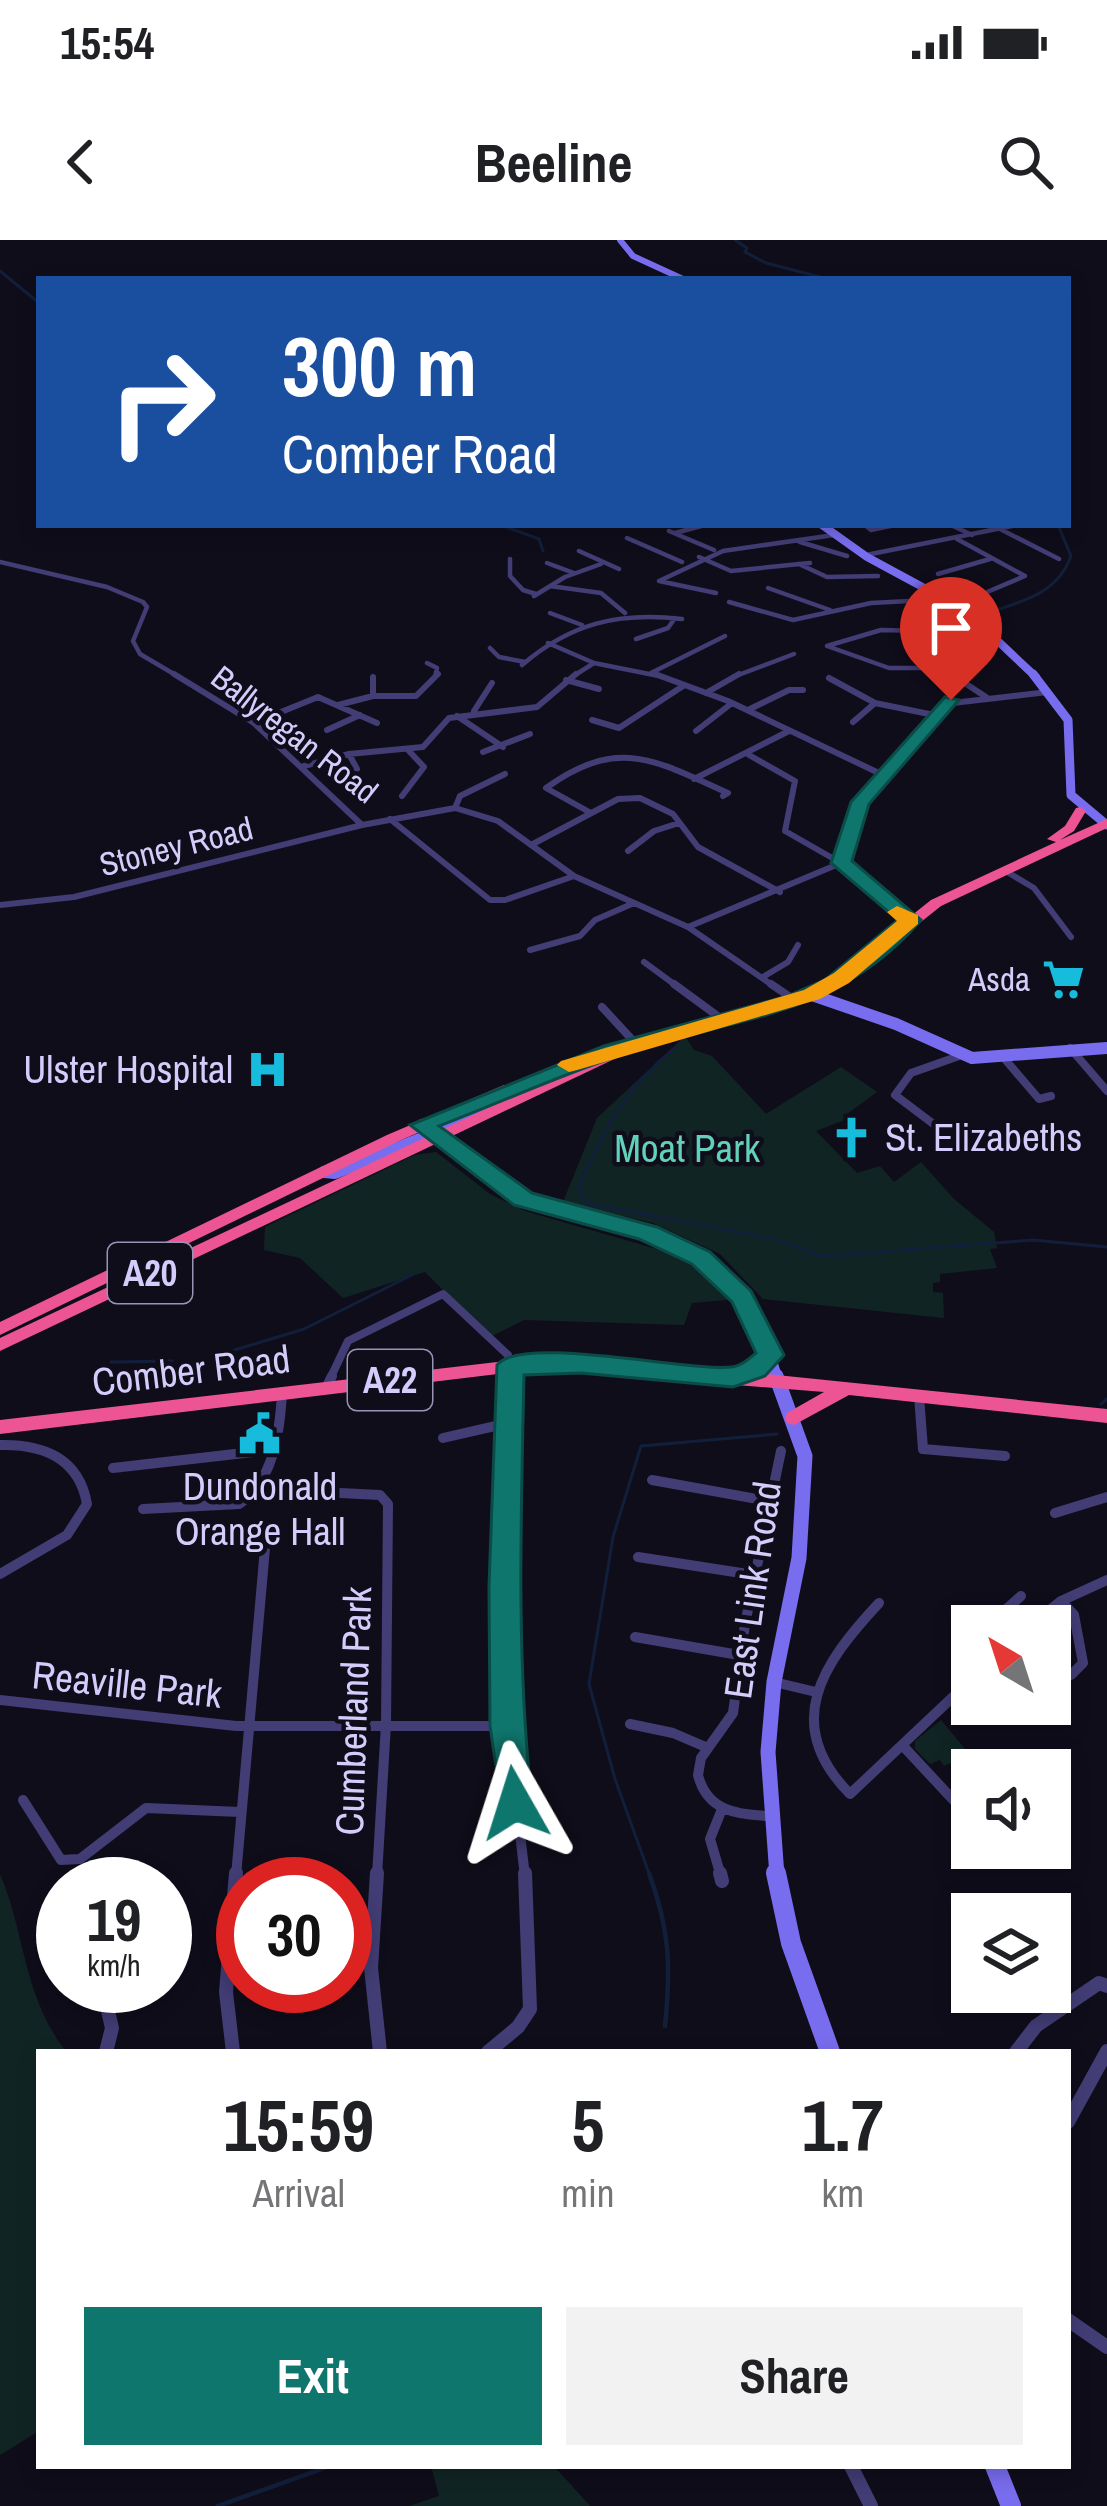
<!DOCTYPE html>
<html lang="en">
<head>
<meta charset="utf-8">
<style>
	:root { --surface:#fff; --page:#f2f2f2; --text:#202124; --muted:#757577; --accent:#0f766e }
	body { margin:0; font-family:"Archivo Narrow",sans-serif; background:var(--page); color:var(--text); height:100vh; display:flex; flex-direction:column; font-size:45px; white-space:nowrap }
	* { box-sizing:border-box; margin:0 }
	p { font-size:39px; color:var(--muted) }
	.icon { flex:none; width:66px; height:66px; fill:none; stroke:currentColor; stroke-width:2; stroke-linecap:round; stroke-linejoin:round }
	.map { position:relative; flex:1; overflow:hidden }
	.side { position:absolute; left:36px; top:1809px; width:1035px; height:420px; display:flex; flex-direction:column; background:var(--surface); border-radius:0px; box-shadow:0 6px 18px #0003 }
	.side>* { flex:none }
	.top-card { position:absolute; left:36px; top:36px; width:1035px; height:252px; border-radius:0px; box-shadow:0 6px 18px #0003; background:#1a4fa0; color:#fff; overflow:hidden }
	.needle { width:78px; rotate:321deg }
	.fabs { position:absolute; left:951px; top:1365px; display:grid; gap:24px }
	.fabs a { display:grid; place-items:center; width:120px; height:120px; border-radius:0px; background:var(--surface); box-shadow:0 6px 18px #0003; font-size:60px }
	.speed { position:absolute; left:36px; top:1617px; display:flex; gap:24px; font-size:60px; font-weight:700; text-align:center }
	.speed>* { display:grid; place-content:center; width:156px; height:156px; border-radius:50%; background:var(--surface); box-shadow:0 6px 18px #0003; line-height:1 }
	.speed small { font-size:30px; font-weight:400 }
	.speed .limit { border:18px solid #d22; background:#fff; color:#111 }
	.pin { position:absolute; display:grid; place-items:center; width:102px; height:102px; color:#fff; margin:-123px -51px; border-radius:50% 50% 50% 0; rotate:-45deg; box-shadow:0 0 12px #0007 }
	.pin .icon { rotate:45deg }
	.me { position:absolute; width:132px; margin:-66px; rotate:354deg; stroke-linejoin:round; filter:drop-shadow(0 0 9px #0008) }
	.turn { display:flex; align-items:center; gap:42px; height:252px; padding:0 48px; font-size:54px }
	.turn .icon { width:156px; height:156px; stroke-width:2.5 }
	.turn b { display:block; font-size:84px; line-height:102px }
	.eta { display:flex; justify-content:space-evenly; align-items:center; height:204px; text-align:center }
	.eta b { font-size:72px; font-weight:700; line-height:84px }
	.button { display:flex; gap:24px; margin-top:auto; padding:24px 48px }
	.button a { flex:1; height:138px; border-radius:0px; background:var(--accent); color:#fff; font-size:48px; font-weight:700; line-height:138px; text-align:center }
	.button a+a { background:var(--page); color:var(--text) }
	.status { display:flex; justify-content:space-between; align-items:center; height:84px; padding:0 60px; background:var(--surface); direction:ltr }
	.status svg { height:33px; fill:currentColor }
	header { display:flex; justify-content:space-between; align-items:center; height:156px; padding:0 48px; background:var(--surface); font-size:54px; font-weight:700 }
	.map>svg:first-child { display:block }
	.green { fill:#112424 }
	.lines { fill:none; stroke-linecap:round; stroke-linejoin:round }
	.stream-far1 { stroke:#111f3b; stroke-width:3 }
	.stream { stroke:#111f3b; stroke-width:4.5 }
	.street-far4 { stroke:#423d75; stroke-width:4.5 }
	.street-far3 { stroke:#423d75; stroke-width:6 }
	.street-far2 { stroke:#423d75; stroke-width:8 }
	.street-far1 { stroke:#423d75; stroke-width:10 }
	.street { stroke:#423d75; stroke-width:14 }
	.secondary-far5 { stroke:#796def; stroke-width:6 }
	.secondary-far4 { stroke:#796def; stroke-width:8 }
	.secondary-far3 { stroke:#796def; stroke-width:9 }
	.secondary-far2 { stroke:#796def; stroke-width:12 }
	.secondary-far1 { stroke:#796def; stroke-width:15 }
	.secondary { stroke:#796def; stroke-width:20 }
	.highway { fill:#ed5494; fill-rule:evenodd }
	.route { fill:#0f766e; stroke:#0a4d48; stroke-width:3 }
	.slow { fill:#f59e0b }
	.labels { text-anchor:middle; stroke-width:9; stroke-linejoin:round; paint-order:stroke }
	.far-street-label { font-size:33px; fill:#d4ccfa; stroke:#100d1b }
	.far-poi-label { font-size:33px; fill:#d4ccfa; stroke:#100d1b; text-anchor:end }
	.shield { fill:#100d1b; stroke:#9993b7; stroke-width:3 }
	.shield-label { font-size:36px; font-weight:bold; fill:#d4ccfa }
	.poi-label { font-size:39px; fill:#d4ccfa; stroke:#100d1b; text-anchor:end }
	.park-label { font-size:39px; fill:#61d1bc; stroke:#100d1b }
	.street-label { font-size:39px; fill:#d4ccfa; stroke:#100d1b }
</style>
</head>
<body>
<div class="status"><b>15:54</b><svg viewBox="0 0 49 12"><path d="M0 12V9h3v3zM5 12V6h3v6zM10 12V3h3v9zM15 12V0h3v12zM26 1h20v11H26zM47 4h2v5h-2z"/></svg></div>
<header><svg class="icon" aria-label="back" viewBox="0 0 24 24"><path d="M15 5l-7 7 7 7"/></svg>Beeline<svg class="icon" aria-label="search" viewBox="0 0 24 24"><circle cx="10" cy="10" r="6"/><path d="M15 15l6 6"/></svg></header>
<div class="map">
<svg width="1107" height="2266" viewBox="0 0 1107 2266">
	<rect width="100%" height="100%" fill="#100d1b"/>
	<!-- green -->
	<path class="green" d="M685,796L694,810L712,816L766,874L841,827L877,852L847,874V879L816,891L857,933L880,926L894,942L921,922L954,959L994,992L997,1008L990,1009L997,1028L940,1034V1042L933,1043V1052L943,1053L944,1078L763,1059L720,1014L653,983L563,962L597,878Z
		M436,912L490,954L525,971L677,1015L737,1059L692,1063L684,1085L524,1080L490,1097L425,1032L343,1058L300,1018L264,1010L265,987L415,915Z
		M941,1480L970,1515L944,1526L940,1520L930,1524L915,1509V1501Z
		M0,1634C25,1692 24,1761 67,1812H39V2191L0,2215Z
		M431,2226H554L590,2266H409L439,2256Z"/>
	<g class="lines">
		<!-- stream-far1 -->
		<path class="stream-far1" d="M735,0L747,8L745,12L766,23L828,39
			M0,31L39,63
			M1068,174V179
			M501,285L539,299L543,311
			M982,375C1018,362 1057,356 1071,316L1058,285
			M676,807C626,847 603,891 578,948L586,963L775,999L822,1016L1033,1000L1107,1007
			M228,1112L304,1089L412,1035
			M111,1122L172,1121
			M1101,1164L1107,1159
			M650,1636L615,1539L589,1444L613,1297L641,1206L777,1194"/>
		<!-- stream -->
		<path class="stream" d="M649,1633C670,1691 671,1726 665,1786
			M218,2266L330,2226"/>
		<!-- street-far4 -->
		<path class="street-far4" d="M865,285L871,290L895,285
			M951,285L972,295
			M1000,289L1059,319
			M669,291L714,310
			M675,293L705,285
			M627,298L682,322
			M957,299L1025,336L980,355
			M800,302L847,316
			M579,311L619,329
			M866,315L1017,285
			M699,317L731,331L810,323
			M510,319V336L523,350L536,354
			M0,322L107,347L143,362L147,367L133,401L140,414L179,437
			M547,323L574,333
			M799,324L827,337L878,336
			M938,334L990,319
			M550,346L601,353L625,373
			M768,348L830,370
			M716,353L659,341L723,311L834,295
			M534,356L565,337L601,324
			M729,362L793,380L871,363L948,359
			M550,373L582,385
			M881,390C912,391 933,387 947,418L941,428H889L827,406Z
			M636,399L668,388L675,378
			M548,403L594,423L664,437
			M490,408L499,417L525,422
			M427,423L437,428L435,437
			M522,425C571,383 618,372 682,379
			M941,428L956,437
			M651,433L725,396
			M572,437L594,423
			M733,437L794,414"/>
		<!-- street-far3 -->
		<path class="street-far3" d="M174,434L254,483L362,585
			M655,434L728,461L883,535
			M951,434L986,457
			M373,437V456
			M829,438L875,463
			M566,440L599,449
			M706,453L739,434
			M338,465L373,456H416L438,434
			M748,470L789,450H803
			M474,471L492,443
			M457,476L503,507
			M592,480L619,488L683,446
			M853,482L875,463L934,475
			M254,483L318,457L377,483
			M327,490L360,475
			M696,491L732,463
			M483,512L530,494
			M749,515L795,541L785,591L841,623L911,679
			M304,526L349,514L423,507L449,478L537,467L576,434
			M694,539L789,491
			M348,547L357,529L349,514
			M402,556L424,527L409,511
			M455,568L460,556L505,534
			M591,573L546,548C619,496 654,520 728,553L723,556
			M390,579L490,660H505L574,636
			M531,605L618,559L640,558L673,574L698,607L780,652
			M628,611L654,591L679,583
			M841,623L860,562L944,464L1048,452
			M1004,630L1034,648L1071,697
			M0,665L74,657L362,585L455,568L498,581L574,636L688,687L775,747
			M688,687L841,623
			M530,710L580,696L595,680L634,663
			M644,722L678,747
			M763,737L788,722L798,705"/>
		<!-- street-far2 -->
		<path class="street-far2" d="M674,744L723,780
			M771,744L796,761
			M602,767L637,805
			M1070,808L1107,851
			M1003,817L1039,859L1051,856
			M952,898L895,855L911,833L959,816
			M330,1139L348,1101L443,1054L508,1115L511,1139"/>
		<!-- street-far1 -->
		<path class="street-far1" d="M511,1136L504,1347L507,1486L525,1636
			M326,1148L332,1136
			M919,1156L923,1209L1005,1216
			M443,1198L513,1182
			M0,1205C43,1204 79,1218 87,1264L67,1295L0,1334
			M113,1228L270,1210
			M652,1240L768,1261
			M260,1249L380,1255L388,1264L386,1484L377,1636
			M143,1269L239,1264C274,1241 280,1191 282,1152
			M1055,1273L1107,1257
			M638,1317L754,1335
			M879,1363C822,1424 781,1484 850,1554L972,1439
			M992,1382L1021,1356
			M1030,1386L1061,1361L1107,1340
			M635,1397L739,1415
			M1050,1433L1071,1435L1083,1423L1074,1375L1061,1361
			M774,1442L816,1452
			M0,1460L236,1486H507
			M630,1484L673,1493L708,1508
			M903,1506L958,1565
			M23,1560L61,1620L80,1619L146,1568L240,1572
			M770,1576C737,1575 707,1571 698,1535L701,1518L733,1473L745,1384L781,1211
			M236,1636L266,1297
			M721,1636L710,1599L722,1569"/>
		<!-- street -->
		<path class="street" d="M377,1633L371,1728L380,1812
			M720,1633L722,1641
			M102,1746L112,1788L106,1812
			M233,1812L226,1752L236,1633
			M488,1812L518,1787L530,1769L525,1633
			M1016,1812L1036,1786L1099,1743L1107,1746
			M1068,1882L1107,1811
			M1068,2080L1107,2107
			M851,2226L871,2266"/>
		<!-- secondary-far5 -->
		<path class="secondary-far5" d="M620,0L633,16L683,39"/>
		<!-- secondary-far4 -->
		<path class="secondary-far4" d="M822,285L867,317L965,370L1036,437"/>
		<!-- secondary-far3 -->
		<path class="secondary-far3" d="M1033,434L1068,480L1071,555L1107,585"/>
		<!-- secondary-far2 -->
		<path class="secondary-far2" d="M812,755L896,784L972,818L1107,808
			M422,885C452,907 493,947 526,960C607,992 711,988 755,1078C764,1097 770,1119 777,1139
			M426,889L515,857
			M324,932L335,933L432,894"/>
		<!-- secondary-far1 -->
		<path class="secondary-far1" d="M776,1136L805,1216L799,1318L774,1442L768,1512L777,1636"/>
		<!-- secondary -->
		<path class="secondary" d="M776,1633L791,1703L830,1812
			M995,2226L1011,2266"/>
		<!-- highway -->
		<path class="highway" d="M1080,567L1086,571L1074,591L1060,600L1107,579V588L941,666L847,741L817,758L627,813L0,1111V1098L617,807L807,752L837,735L931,660L1056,602L1047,599L1065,586L1076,568Z
			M504,845L509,847V853L399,901L0,1095V1082L387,895Z
			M771,1109L777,1111L780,1115L757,1133L1107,1169V1183L849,1155L794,1185L787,1183L785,1178L787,1173L824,1152L540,1129L0,1194V1180L540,1117L732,1131Z"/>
	</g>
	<!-- route -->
	<path class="route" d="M945,457L959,460L869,564L852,621L921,680C835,780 733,776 618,816C558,836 499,863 439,886L532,953L657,987L710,1012L751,1051L784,1115L765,1136L733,1147L581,1133L524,1135C521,1278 516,1420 532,1563L527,1573L515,1578L503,1573L490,1486L489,1347L497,1125C521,1094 689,1132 732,1127C741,1126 749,1119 756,1113L732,1062L692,1024L639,999L514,965L410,885L604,806L788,756L825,740L898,680L831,623L851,562Z"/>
	<!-- slow -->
	<path class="slow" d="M897,666L918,675V684L849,743L820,759L577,830L569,832L557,825L561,821L804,750L834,733L897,681L887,672Z"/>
	<!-- icons -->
	<defs>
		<symbol id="supermarket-bare" viewBox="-9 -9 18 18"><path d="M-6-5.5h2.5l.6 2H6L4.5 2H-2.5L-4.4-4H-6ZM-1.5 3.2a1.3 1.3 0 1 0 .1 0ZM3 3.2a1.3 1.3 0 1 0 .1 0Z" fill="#17bbdb" stroke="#100d1b" stroke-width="2.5" paint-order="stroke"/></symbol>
		<symbol id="hospital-bare" viewBox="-9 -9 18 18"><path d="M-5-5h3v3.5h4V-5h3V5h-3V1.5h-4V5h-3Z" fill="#17bbdb" stroke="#100d1b" stroke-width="2.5" paint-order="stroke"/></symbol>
		<symbol id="church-bare" viewBox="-9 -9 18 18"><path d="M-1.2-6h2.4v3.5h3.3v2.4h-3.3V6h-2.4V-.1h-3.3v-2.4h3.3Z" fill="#17bbdb" stroke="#100d1b" stroke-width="2.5" paint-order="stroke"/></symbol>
		<symbol id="civic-bare" viewBox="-9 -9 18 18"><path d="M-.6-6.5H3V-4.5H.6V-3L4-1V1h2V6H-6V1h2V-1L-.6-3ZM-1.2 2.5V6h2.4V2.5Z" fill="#17bbdb" stroke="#100d1b" stroke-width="2.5" paint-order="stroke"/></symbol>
	</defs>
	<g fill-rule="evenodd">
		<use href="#supermarket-bare" x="1034" y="710" width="59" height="59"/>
		<use href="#hospital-bare" x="238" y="800" width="59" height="59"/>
		<use href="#church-bare" x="822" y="868" width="59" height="59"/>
		<use href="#civic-bare" x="230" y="1164" width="59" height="59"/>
	</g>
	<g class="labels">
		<!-- far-street labels -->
		<g class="far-street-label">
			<text transform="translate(295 494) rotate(38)" y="12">Ballyregan Road</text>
			<text transform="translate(176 606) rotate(-14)" y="12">Stoney Road</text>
		</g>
		<!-- far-poi labels -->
		<g class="far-poi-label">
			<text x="1030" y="751">Asda</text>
		</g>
		<!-- shield labels -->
		<g class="shield">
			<rect x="108" y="1003" width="84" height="60" rx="9"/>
			<rect x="348" y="1110" width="84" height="60" rx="9"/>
		</g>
		<g class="shield-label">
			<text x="150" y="1046">A20</text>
			<text x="390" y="1153">A22</text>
		</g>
		<!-- poi labels -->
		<g class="poi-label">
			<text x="233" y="843">Ulster Hospital</text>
			<text x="885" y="911" text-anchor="start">St. Elizabeths</text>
			<text x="260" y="1260" text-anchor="middle">Dundonald<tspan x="260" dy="45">Orange Hall</tspan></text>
		</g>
		<!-- park labels -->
		<g class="park-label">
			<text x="687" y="922">Moat Park</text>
		</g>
		<!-- street labels -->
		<g class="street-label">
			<text transform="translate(191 1130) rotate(-7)" y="14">Comber Road</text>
			<text transform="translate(752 1350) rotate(-82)" y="14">East Link Road</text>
			<text transform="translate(127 1444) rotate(6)" y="14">Reaville Park</text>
			<text transform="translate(353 1471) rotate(-88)" y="14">Cumberland Park</text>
		</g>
	</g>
</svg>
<div class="fabs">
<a><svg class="needle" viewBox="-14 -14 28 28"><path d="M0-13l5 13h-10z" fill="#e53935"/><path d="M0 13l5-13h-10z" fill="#757577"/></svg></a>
<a><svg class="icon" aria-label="sound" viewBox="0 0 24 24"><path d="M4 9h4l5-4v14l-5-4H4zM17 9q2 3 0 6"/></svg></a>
<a><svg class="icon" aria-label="layers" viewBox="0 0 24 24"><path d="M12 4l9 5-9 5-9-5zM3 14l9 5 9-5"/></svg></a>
</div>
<div class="speed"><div>19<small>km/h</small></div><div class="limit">30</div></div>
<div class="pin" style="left:951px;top:460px;background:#d93025"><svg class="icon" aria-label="arrive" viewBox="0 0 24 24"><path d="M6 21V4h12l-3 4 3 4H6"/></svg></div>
<svg class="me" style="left:515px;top:1563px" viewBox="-20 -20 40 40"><path d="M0-17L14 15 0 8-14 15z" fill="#0f766e" stroke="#fff" stroke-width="4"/></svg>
<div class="top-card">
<div class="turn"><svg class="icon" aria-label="right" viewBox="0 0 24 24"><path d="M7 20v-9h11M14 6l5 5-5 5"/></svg><div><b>300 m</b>Comber Road</div></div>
</div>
<section class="side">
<div class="eta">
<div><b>15:59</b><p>Arrival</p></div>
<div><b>5</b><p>min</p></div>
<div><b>1.7</b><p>km</p></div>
</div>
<div class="button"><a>Exit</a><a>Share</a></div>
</section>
</div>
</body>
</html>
